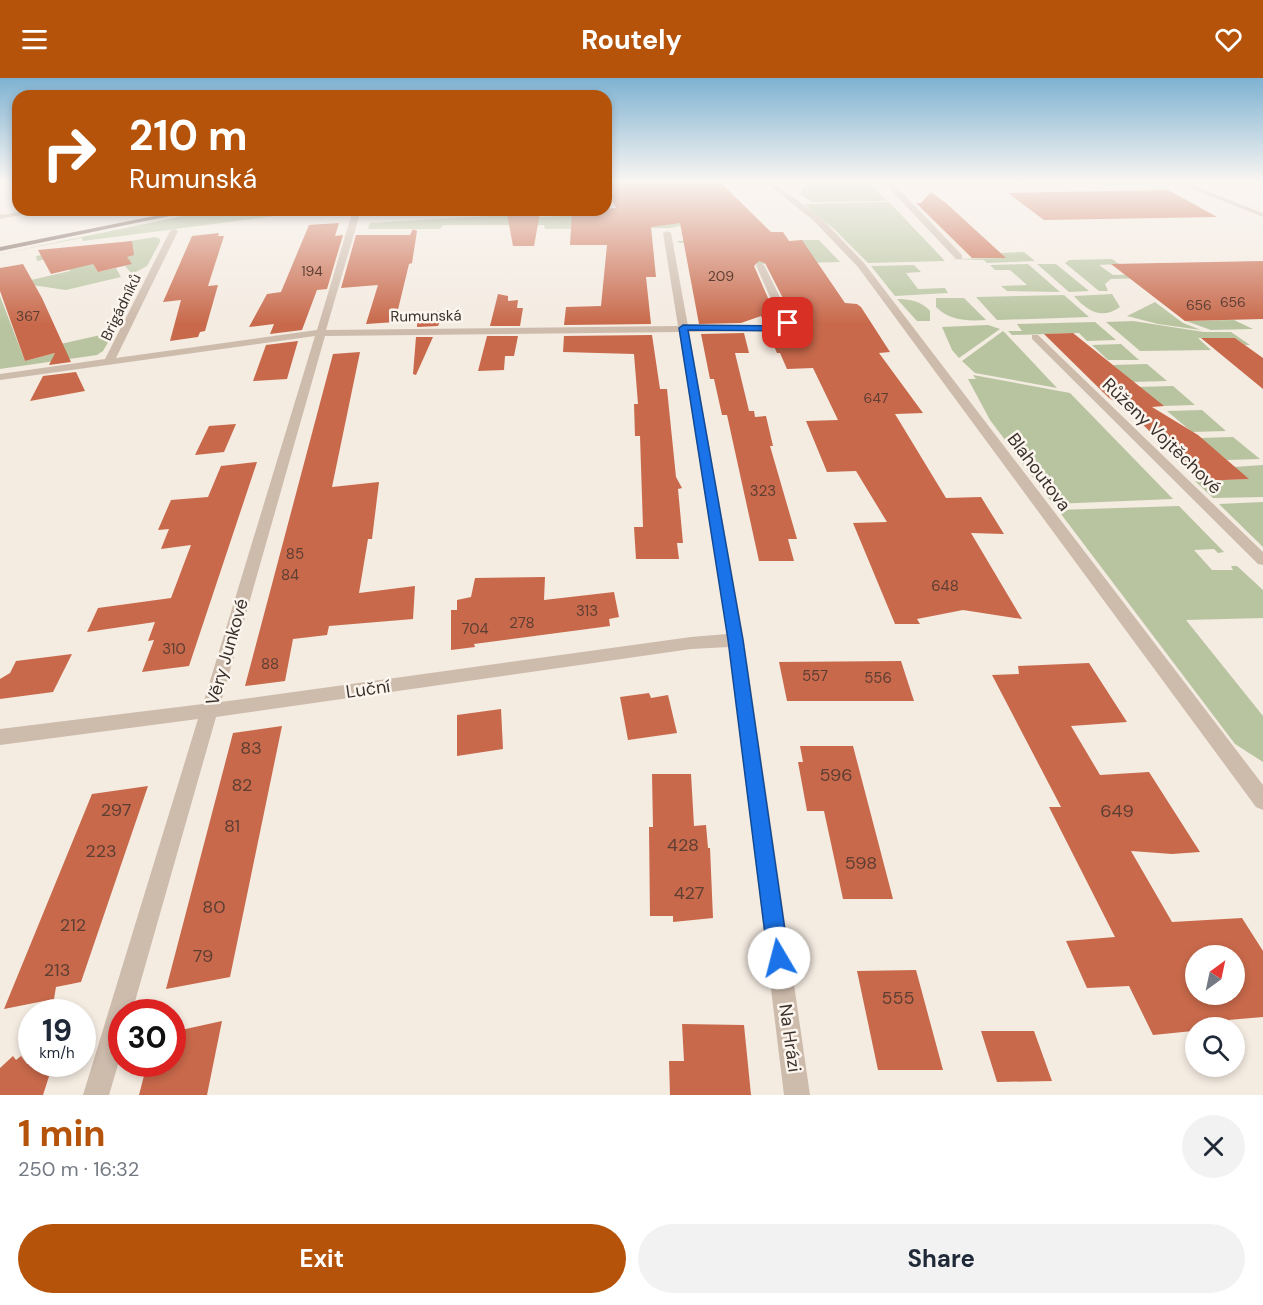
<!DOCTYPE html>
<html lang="en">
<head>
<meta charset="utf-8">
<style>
	:root { --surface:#fff; --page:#f2f2f3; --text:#1f2937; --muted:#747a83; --accent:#b45309 }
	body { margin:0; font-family:"DM Sans",sans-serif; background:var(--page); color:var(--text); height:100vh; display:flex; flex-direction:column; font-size:22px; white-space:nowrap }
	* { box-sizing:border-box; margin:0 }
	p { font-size:20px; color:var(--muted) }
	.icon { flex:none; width:33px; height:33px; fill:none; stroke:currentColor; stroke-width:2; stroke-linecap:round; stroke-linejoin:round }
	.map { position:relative; height:1017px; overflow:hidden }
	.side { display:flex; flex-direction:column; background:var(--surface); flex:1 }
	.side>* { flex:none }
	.hud { position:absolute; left:12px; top:12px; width:600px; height:126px; border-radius:18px; box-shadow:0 3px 9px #0003; background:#b45309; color:#fff; overflow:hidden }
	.needle { width:39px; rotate:33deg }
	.fabs { position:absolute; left:1185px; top:867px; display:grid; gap:12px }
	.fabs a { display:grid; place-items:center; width:60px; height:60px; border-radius:50%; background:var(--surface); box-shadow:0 3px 9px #0003; font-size:30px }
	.speed { position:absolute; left:18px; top:921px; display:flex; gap:12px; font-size:30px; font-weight:700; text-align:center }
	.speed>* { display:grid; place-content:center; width:78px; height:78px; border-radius:50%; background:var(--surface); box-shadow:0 3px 9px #0003; line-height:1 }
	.speed small { font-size:15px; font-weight:400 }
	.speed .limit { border:9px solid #d22; background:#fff; color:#111 }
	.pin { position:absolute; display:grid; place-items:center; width:51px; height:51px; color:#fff; margin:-26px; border-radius:12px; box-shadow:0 3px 9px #0006 }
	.me { position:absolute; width:66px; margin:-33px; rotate:352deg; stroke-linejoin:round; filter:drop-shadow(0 0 4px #0008) }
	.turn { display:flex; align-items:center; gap:21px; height:126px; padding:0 18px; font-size:27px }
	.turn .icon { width:78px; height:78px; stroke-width:2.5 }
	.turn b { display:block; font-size:42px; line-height:51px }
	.round { display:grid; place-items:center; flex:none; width:63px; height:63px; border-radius:32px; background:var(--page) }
	.summary { display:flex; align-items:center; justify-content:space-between; height:102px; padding:0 18px }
	h1 { font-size:36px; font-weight:700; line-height:45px; color:var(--accent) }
	.cta { display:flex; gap:12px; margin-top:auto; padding:12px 18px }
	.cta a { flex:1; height:69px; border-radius:36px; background:var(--accent); color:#fff; font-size:24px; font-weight:700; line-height:69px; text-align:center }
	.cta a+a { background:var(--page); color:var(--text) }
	header { display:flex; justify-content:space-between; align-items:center; height:78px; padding:0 18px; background:var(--accent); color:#fff; font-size:27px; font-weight:700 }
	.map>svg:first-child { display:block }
	.green { fill:#b8c4a0 }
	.building { fill:#c8694b; fill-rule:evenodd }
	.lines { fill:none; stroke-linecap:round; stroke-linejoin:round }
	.minor { fill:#cdbbac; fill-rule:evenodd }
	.major { fill:#7d675c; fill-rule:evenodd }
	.route { fill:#1a73e8; stroke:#114b97; stroke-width:1.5 }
	.labels { text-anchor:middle; stroke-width:5; stroke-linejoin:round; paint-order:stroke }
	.far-number-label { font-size:14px; fill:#5e3e33 }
	.far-street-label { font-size:15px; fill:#3b302b; stroke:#fbf5ee }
	.number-label { font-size:15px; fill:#5e3e33 }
	.street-label { font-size:18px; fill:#3b302b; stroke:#fbf5ee }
	.near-number-label { font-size:18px; fill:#5e3e33 }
</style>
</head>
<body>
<header><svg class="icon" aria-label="menu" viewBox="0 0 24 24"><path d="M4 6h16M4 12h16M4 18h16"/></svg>Routely<svg class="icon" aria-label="heart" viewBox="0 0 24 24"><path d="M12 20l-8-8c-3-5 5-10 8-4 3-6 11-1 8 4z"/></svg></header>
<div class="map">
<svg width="1263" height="1017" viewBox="0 0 1263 1017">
	<rect width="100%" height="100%" fill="#f4ebe1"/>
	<!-- green -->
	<path class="green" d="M812,104H869L887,123L811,124L800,116L802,111Z
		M889,124L945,183L868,185L834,151L804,126Z
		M212,132H276V138L83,163L82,160L0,176Z
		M647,133L676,142L683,147L670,150L545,151L544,147H443L440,151H368L370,145L508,137L509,141Z
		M676,155H709L760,175L802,162H819L840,184L757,186L754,179L705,165H680L677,163L704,162L702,157Z
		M155,159L160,161V164L147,188L132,196L125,188L131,186L87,177L98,194L116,190L121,199L66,212L18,205L70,193L61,178L37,183L36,178Z
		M1024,174L1035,183L987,185L984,182L949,181L1005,180L1000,175Z
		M1112,181L1119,186L1099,187L1113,197L1263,194V197L1111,201L1105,206L1108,213H1099L1065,185L1069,182Z
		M1028,186L1060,214L1007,213L1001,208L1027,207L1010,192H995L990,187Z
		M1037,186H1056L1089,213L1069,214Z
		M914,187L921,194L906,195L918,211L945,210L948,215L895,218L871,188Z
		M1112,216L1120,229C1102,242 1087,233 1074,218Z
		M1064,217L1089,239L997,242L976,219Z
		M0,218L25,283L59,274L56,267L114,254L103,273L97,277L0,291Z
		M936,220H964L986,242C967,243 950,243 936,229Z
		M897,221C910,221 921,223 930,233V243H917Z
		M1155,224L1183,245L1201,252L1158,246L1127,238Z
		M1234,242L1253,251L1211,252L1186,243Z
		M1133,243L1204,254H1231L1250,267H1245L1235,260H1198L1211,272L1140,273L1106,244Z
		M1095,244L1116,262L1087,263L1079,255L1012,257L1008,253H1022L1017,246Z
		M988,247L1000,251L959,280L952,272L942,249Z
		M1003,253L1007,257L1057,310L975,295L962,283Z
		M1121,266L1139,282H1108L1092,267Z
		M1147,286L1167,303L1132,304L1113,287Z
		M973,297L1070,315L1173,421L1053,426L990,342L968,301H976Z
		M1173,308L1195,327L1161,328L1137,309Z
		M1202,332L1226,353L1192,354L1167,333Z
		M1233,359L1260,381L1227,382L1199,360Z
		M1263,387V419L1213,420L1195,403L1248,401L1234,389Z
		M1263,424V469L1219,426Z
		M1179,428L1224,474L1218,475L1214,471L1194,472L1212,492H1233L1231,488H1237L1263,512V540L1186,542L1263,638V684L1235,666L1058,432Z"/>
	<!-- building -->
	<path class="building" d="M606,104H720L771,154H783L789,163L802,162L845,225L857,226L861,229L890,274L879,275L923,335L895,336L946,420L981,419L1004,456L971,455L1022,541L963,532L917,541L920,546H895L853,445L887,444L856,393L827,394L806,343L838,342L813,290L787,291L780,275H777L768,255L789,254L795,244L765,185L759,183L754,188L779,245H764L761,238L741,245L699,246L680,145L651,149L656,199H646L651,246L564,247L566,229L601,228L607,167H570L572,133L616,130L606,110Z
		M1168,112L1217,139L1044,142L1008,115Z
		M931,114L946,125L1006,180H972L916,125H921Z
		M540,135L534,168H513L507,136Z
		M339,145L335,158L343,157L327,211L317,212L302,252L270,256L274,246L249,249L267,216L281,214L309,147Z
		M413,151L417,153L412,185L409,186L395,244L366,246L378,207L341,210L356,157H410Z
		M219,155L218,158H224L208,208L218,207L205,253L200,254L198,259L170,263L181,222L163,224L192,158Z
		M132,163L134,177L127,179L132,186L98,194L93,186L51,196L38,172Z
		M1263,183V241L1185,243L1111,186Z
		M23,186L42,220L71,284L49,287L55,275L25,283L0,213V190Z
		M498,216L508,218V223L518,222L517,230H523L520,248H490Z
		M444,233L438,248L417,249L418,235Z
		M744,255L749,275H735L749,333H754L755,339L766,338L773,368H770L797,461H788L794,483H759L727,337H722L714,301H710L701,256Z
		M1073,255L1164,328L1152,329L1198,357L1249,401L1200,403L1126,330L1109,320L1044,256Z
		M652,257L660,311H667L676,399L682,410L678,411L683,465H677L679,481H636L634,449H643L640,358H635L634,326H638L634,276L563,274L564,258Z
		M487,258H518L514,278H505L504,292L478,293Z
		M416,259H433L416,297L413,296Z
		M1201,260H1235L1263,280V311Z
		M298,263L287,301L253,303L266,267Z
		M360,274L332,409L379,404L372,461H368L359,515L415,508L413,541L329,548L327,557L293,561L285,603L245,608L333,276Z
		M76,294L85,313L30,323L43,298Z
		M236,346L224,374L195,377L209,348Z
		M257,384L189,588L142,594L154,562L148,563L155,544L87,554L98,530L171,520L191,467L161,471L169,451L158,452L171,422L208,419L221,388Z
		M545,499L544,522L614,514L619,539L609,541L610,548L474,566L475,569L451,572V532H457V522L471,519L475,500Z
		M72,576L53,614L0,621V601L10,595L16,583Z
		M901,583L914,623H787L779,584Z
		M1089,585L1127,644L1071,648L1100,697L1149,694L1200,774L1172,776L1131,773L1172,844L1242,840L1263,873V939L1228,942L1232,950H1192L1193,953L1153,957L1129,908L1087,910L1066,863L1115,859L1049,729H1061L992,597L1019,596L1018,588ZM1196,878H1234V916H1196Z
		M649,615L651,620L668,617L677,655L628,662L620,619Z
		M501,631L503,671L457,678V637Z
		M282,648L230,899L166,911L233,655Z
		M800,668H853L893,821H843L824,733H807L798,684H803Z
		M652,696H691L694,748L706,747L708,770H710L713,840L673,844V838H650L649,749H653Z
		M148,708L81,904L56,909L54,921L4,931L92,716Z
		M916,892L943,992H878L857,893Z
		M222,943L207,1017H139L147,986H172V954Z
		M682,946L744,947L751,1017H670L669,983H684Z
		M981,953H1034L1052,1003L997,1004Z
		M13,978L16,982L21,978L27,986H53L43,1017H0V990Z"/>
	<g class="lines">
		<!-- minor -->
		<path class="minor" d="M765,104H772L819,138L864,185L1263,707V732L1256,729L858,189L813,142Z
			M886,104H892L962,177V181H956L889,110Z
			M1175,104H1183L1263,135V139Z
			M31,132H48L0,141V137Z
			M353,132H361L326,252L678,248L663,155L667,153L671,155L688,248L782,247L756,187L760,185L764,187L793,245L789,252L689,254L744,562L810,1017H784L729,569L691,571L216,639L132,934H122V973L109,1017H83L198,641L0,667V651L203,626L315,258L0,302V296L105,281L170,153L174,151L178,153L116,280L317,252ZM679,254L727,556L691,559L221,624L325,258Z
			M1032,257H1038L1263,474V487L1258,486L1032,261Z"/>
		<!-- major -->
		<path class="major" d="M184,132H199L0,173V169Z"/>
	</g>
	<!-- sky -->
	<linearGradient id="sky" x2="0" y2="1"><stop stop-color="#7eb2d2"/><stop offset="0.42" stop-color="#faf6f2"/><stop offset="1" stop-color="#faf6f2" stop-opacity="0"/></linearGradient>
	<rect width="1263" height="246" fill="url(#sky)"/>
	<!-- route -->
	<path class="route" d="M788,242L792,248L782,253L688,252L743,562L789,880L786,888L779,891L771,888L768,880L728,562L679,250L683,247L781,248Z"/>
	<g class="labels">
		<!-- far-number labels -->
		<g class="far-number-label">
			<text x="312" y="198">194</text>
			<text x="721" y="203">209</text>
			<text x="1233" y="229">656</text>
			<text x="1199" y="232">656</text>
			<text x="28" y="243">367</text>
			<text x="876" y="325">647</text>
		</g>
		<!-- far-street labels -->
		<g class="far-street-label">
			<text transform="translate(121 229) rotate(-64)" y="5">Brigádníků</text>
			<text transform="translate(426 238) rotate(-1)" y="5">Rumunská</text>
		</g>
		<!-- number labels -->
		<g class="number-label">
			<text x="763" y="418">323</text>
			<text x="295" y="481">85</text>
			<text x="290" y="502">84</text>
			<text x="945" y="513">648</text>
			<text x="587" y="538">313</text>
			<text x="522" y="550">278</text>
			<text x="475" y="556">704</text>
			<text x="174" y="576">310</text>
			<text x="270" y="591">88</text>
			<text x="815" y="603">557</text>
			<text x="878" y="605">556</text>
		</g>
		<!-- street labels -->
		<g class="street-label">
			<text transform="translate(1162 358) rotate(44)" y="6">Růženy Vojtěchové</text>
			<text transform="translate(1039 394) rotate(53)" y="6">Blahoutova</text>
			<text transform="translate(227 574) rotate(-74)" y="6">Věry Junkové</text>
			<text transform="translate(368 611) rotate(-8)" y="6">Luční</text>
			<text transform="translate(790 960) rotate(82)" y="6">Na Hrázi</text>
		</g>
		<!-- near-number labels -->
		<g class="near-number-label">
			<text x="251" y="676">83</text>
			<text x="836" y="703">596</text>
			<text x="242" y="713">82</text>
			<text x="116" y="738">297</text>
			<text x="1117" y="739">649</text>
			<text x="232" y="754">81</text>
			<text x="683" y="773">428</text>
			<text x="101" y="779">223</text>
			<text x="861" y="791">598</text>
			<text x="689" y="821">427</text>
			<text x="214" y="835">80</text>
			<text x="73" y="853">212</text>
			<text x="203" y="884">79</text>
			<text x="57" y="898">213</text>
			<text x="898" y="926">555</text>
		</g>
	</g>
</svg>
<div class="fabs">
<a><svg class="needle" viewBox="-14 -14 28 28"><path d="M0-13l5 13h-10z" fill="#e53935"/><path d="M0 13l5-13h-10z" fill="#747a83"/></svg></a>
<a><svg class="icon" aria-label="search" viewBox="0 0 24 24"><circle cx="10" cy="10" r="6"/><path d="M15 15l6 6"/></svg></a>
</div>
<div class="speed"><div>19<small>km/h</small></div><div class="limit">30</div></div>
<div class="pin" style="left:788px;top:245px;background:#d93025"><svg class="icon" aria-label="arrive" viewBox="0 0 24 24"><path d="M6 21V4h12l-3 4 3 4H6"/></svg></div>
<svg class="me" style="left:779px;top:880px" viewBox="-20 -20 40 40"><circle r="19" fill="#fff"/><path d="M0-13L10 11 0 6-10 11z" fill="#1a73e8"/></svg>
<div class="hud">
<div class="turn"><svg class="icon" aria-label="right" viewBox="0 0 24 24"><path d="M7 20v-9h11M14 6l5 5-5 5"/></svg><div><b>210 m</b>Rumunská</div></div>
</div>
</div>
<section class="side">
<div class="summary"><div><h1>1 min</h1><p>250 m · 16:32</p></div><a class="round"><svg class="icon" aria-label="close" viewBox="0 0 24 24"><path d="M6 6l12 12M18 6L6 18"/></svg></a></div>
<div class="cta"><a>Exit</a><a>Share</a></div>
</section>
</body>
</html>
